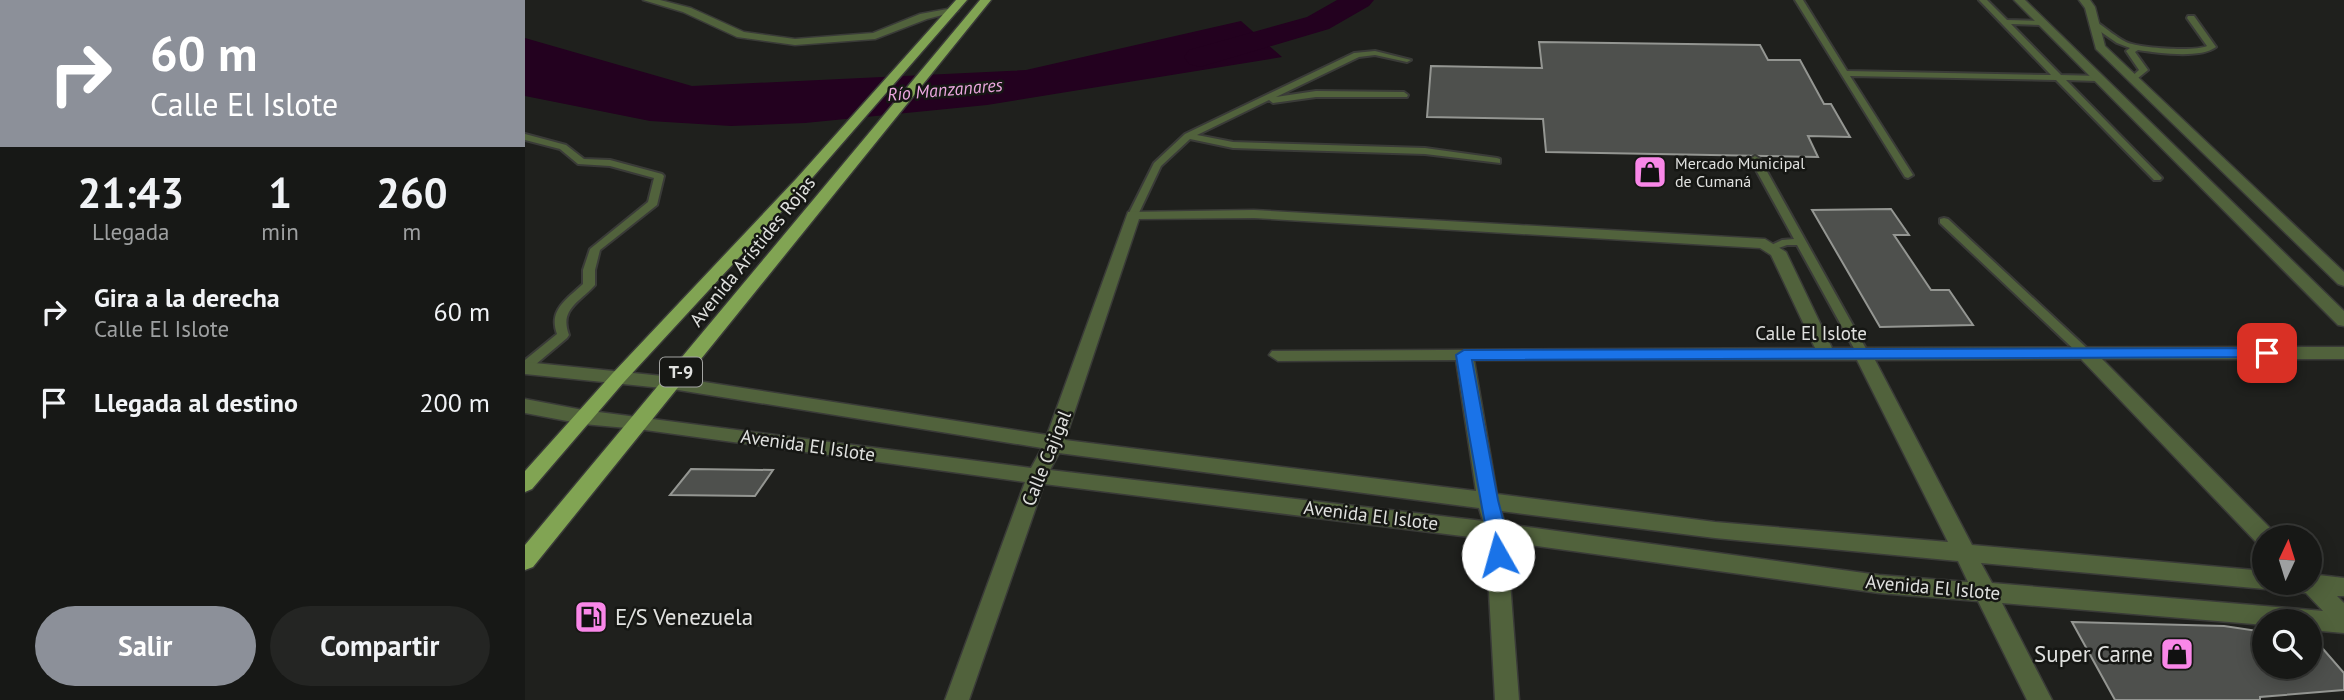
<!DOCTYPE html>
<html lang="es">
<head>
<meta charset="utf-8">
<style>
	:root { --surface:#171816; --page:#242523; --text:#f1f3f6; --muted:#9ea0a1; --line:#363735; --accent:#8c9099 }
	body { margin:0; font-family:"PT Sans",sans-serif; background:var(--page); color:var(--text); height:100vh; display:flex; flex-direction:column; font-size:26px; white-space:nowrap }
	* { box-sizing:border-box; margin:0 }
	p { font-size:23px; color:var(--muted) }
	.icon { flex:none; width:38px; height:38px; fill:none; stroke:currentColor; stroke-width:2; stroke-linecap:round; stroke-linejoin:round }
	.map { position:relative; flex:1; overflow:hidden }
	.drawer { display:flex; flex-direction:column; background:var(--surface); width:525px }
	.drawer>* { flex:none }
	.banner { background:#8c9099; color:#fff; overflow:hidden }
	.needle { width:46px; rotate:4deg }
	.buttons { position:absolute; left:1727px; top:525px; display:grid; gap:14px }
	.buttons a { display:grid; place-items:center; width:70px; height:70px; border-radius:50%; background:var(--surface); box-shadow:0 4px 18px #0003,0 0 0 2px var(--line); font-size:35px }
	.pin { position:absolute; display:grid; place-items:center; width:60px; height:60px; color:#fff; margin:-30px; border-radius:14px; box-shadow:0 4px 10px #0006 }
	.me { position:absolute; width:77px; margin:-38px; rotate:353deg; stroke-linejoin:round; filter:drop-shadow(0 0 5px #0008) }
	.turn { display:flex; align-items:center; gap:24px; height:147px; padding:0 35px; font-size:32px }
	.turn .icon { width:91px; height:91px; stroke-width:2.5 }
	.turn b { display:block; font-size:49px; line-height:60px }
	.eta { display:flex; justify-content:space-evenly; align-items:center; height:119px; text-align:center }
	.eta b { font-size:42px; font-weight:700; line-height:49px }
	.cta { display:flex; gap:14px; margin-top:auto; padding:14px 35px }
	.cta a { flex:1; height:80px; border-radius:42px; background:var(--accent); color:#fff; font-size:28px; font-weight:700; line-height:80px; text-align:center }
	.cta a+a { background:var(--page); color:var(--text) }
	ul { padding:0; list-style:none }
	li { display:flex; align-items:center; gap:21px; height:91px; padding:0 35px }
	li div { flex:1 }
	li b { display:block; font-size:26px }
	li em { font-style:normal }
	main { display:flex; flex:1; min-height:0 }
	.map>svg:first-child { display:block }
	.water { fill:#23011f }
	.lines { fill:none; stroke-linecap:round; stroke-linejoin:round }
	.river { fill:#23011f; fill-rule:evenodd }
	.building { fill:#4e504d; stroke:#949692; stroke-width:2 }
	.service-casing { stroke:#3a3b38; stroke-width:4 }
	.minor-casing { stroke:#3a3b38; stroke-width:3 }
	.primary-casing { stroke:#3a3b38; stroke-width:3 }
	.service { fill:#51623c; fill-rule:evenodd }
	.minor { fill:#51623c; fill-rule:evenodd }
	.primary { fill:#81a453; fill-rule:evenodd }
	.route { fill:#1a73e8; stroke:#114b97; stroke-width:2 }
	.labels { text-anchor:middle; stroke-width:5; stroke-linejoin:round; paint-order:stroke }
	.far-poi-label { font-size:16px; fill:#e0e1df; stroke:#161714; text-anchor:start }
	.far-water-label { font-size:18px; font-style:italic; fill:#eba7df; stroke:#161714 }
	.shield { fill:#161714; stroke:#a3a4a2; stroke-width:2 }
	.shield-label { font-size:18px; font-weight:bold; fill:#e0e1df }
	.street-label { font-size:19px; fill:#e0e1df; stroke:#161714 }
	.near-poi-label { font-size:23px; fill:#e0e1df; stroke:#161714; text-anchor:start }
</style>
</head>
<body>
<main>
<section class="drawer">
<div class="banner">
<div class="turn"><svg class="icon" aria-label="right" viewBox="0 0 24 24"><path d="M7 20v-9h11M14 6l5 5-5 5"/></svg><div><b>60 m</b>Calle El Islote</div></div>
</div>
<div class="eta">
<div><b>21:43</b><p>Llegada</p></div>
<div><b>1</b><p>min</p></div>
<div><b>260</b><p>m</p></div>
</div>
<ul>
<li><svg class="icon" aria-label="right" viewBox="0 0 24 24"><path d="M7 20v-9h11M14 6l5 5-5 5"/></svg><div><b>Gira a la derecha</b><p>Calle El Islote</p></div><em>60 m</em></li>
<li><svg class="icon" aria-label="arrive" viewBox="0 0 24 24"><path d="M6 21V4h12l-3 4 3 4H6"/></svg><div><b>Llegada al destino</b></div><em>200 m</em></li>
</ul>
<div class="cta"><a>Salir</a><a>Compartir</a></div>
</section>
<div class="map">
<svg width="1819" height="700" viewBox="0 0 1819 700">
	<rect width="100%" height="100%" fill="#1f201d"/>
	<!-- water -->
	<path class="water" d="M716,21L757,57L462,105L280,123L206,126L125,121L0,96V38L167,86L501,70Z"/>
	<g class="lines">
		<!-- river -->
		<path class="river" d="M812,0H849L844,6L804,29L675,67L664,64L659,57L664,50L782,17Z"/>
	</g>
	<!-- building -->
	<path class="building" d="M1014,42L1235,45L1243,60H1275L1299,104H1306L1325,137L1283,136L1293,157L1021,152L1018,119L902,117L906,66L1017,68Z
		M1366,209L1384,235H1369L1406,290H1424L1448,325L1355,327L1287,210Z
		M166,469L248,470L230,496L145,495Z
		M1547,622L1699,626L1740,632V667H1785V634L1819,673V690L1735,697V700H1590Z"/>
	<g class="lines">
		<defs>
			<path id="service" d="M1270,0H1278L1322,71L1526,75L1454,0H1462L1482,20L1520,21L1521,23L1517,25L1486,24L1536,75L1575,76L1576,78L1572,81L1541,80L1637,178L1635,180H1629L1531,80L1325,76L1388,175L1383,178L1380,177Z
				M1663,16H1669L1691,47C1675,59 1633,53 1613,50L1610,52L1623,70L1608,82L1604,79L1614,70L1601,51L1605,48L1592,43L1566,25L1573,23C1582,29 1591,37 1601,42C1613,48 1670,52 1682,46L1662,18Z
				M850,51L886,60L882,62L850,55L834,57L751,97L791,91L879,92L883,95L882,97H791L748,103L744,100L672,135L708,142L900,148L972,158L975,159V163L900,154L708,148L665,139L636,166L612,217L608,218L603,215L629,163L660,134L829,53Z
				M0,134L41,145L59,159L85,160L137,174L139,176L132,205L75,250L70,270V285C55,302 34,309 44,335L42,338L4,370L0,371V360L32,334C23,310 42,299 58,284V270L65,249L123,202L129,178L85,166L53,164L35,149L0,140Z
				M1230,156L1235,159L1344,354L1342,357L1338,358L1332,354L1272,245H1262L1245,251L1240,248L1257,240L1269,239L1225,159Z
				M1419,218L1423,219L1565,351L1567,354L1565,357H1557L1415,223V219Z"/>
			<path id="minor" d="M118,0H135L166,8L219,32L270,39L348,33L395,14L428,8L433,11L402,19L350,39L270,45L212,37L158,12Z
				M1489,0H1500L1819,311V326L1813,325Z
				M1554,0H1565L1570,7L1580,46L1819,272V286L1813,284L1571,49L1560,8Z
				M729,210L1240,239L1261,252L1307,348L1819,347V359H1577L1748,531L1751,537H1740V545L1732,543L1556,359L1350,360L1447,545L1740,571V583H1750L1740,589L1456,563L1467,583L1798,611L1781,593L1758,590L1755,583H1785V574L1819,578V596H1812L1819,603V633L1785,630V621H1740V625L1477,603L1527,700H1502L1453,601L1354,593L982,542L994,700H970L961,539L519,484L444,700H420L500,482L113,429L58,424L0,413V399L58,410L506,468L517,448L147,389L0,374V362L147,377L522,435L603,212ZM729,218L1235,248L1246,255L1290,348L747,351L744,355L753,361L931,360L951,491L540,440L614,219ZM949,360H1332L1423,542L1190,522L972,494ZM534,453L954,508L958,521L525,470ZM976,511L1190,538L1433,561L1443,582L1354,575L980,524Z"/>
			<path id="primary" d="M431,0H442L281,185L99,382L7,489L0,492V471L87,374L271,179Z
				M455,0H466L8,567L0,570V545Z"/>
		</defs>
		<!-- service casing -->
		<use href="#service" class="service-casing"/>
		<!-- minor casing -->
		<use href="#minor" class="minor-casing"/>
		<!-- primary casing -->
		<use href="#primary" class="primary-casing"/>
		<!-- service -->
		<use href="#service" class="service"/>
		<!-- minor -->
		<use href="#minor" class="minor"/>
		<!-- primary -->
		<use href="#primary" class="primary"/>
	</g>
	<!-- route -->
	<path class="route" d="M1742,348L1747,350L1750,353L1747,357L947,360L973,500L981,531L983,555L980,561L973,563L966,561C961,551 963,540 961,529C950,471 940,413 931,355L939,350Z"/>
	<!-- icons -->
	<defs>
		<symbol id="shop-square" viewBox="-11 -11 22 22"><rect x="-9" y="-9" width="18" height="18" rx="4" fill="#f987e8" stroke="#161714"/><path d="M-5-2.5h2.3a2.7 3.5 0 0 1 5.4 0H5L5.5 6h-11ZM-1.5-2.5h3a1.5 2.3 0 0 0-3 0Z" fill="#111"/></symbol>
		<symbol id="fuel-square" viewBox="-11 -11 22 22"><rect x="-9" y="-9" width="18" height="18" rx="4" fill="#f987e8" stroke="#161714"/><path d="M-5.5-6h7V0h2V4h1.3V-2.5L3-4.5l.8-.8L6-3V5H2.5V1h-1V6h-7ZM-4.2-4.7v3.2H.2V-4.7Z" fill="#111"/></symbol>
	</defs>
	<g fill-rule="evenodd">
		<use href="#shop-square" x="1106" y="153" width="38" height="38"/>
		<use href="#fuel-square" x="47" y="598" width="38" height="38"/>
		<use href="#shop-square" x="1633" y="635" width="38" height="38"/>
	</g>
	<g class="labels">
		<!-- far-poi labels -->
		<g class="far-poi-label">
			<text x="1150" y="169">Mercado Municipal<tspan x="1150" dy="18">de Cumaná</tspan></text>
		</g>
		<!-- far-water labels -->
		<g class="far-water-label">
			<text transform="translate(420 90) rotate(-5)" y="6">Río Manzanares</text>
		</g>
		<!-- shield labels -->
		<rect class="shield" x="135" y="357.5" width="42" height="29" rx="5"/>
		<g class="shield-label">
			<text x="156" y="378">T-9</text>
		</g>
		<!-- street labels -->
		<g class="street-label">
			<text transform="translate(227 251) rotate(-51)" y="7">Avenida Arístides Rojas</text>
			<text x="1286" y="340">Calle El Islote</text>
			<text transform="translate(283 445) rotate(8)" y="7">Avenida El Islote</text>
			<text transform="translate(521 458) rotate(-68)" y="7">Calle Cajigal</text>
			<text transform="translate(846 515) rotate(7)" y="7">Avenida El Islote</text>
			<text transform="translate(1408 587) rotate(5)" y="7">Avenida El Islote</text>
		</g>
		<!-- near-poi labels -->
		<g class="near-poi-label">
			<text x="90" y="625">E/S Venezuela</text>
			<text x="1628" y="662" text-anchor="end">Super Carne</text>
		</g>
	</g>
</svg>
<div class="buttons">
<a><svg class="needle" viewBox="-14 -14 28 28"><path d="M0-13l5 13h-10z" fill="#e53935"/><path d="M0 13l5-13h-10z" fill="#9ea0a1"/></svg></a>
<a><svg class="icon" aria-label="search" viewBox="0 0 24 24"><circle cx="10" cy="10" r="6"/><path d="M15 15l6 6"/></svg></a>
</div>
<div class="pin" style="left:1742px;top:353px;background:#d93025"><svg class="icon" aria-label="arrive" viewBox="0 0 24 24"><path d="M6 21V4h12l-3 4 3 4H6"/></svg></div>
<svg class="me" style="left:973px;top:555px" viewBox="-20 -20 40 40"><circle r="19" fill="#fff"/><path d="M0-13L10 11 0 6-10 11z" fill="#1a73e8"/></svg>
</div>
</main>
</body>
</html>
